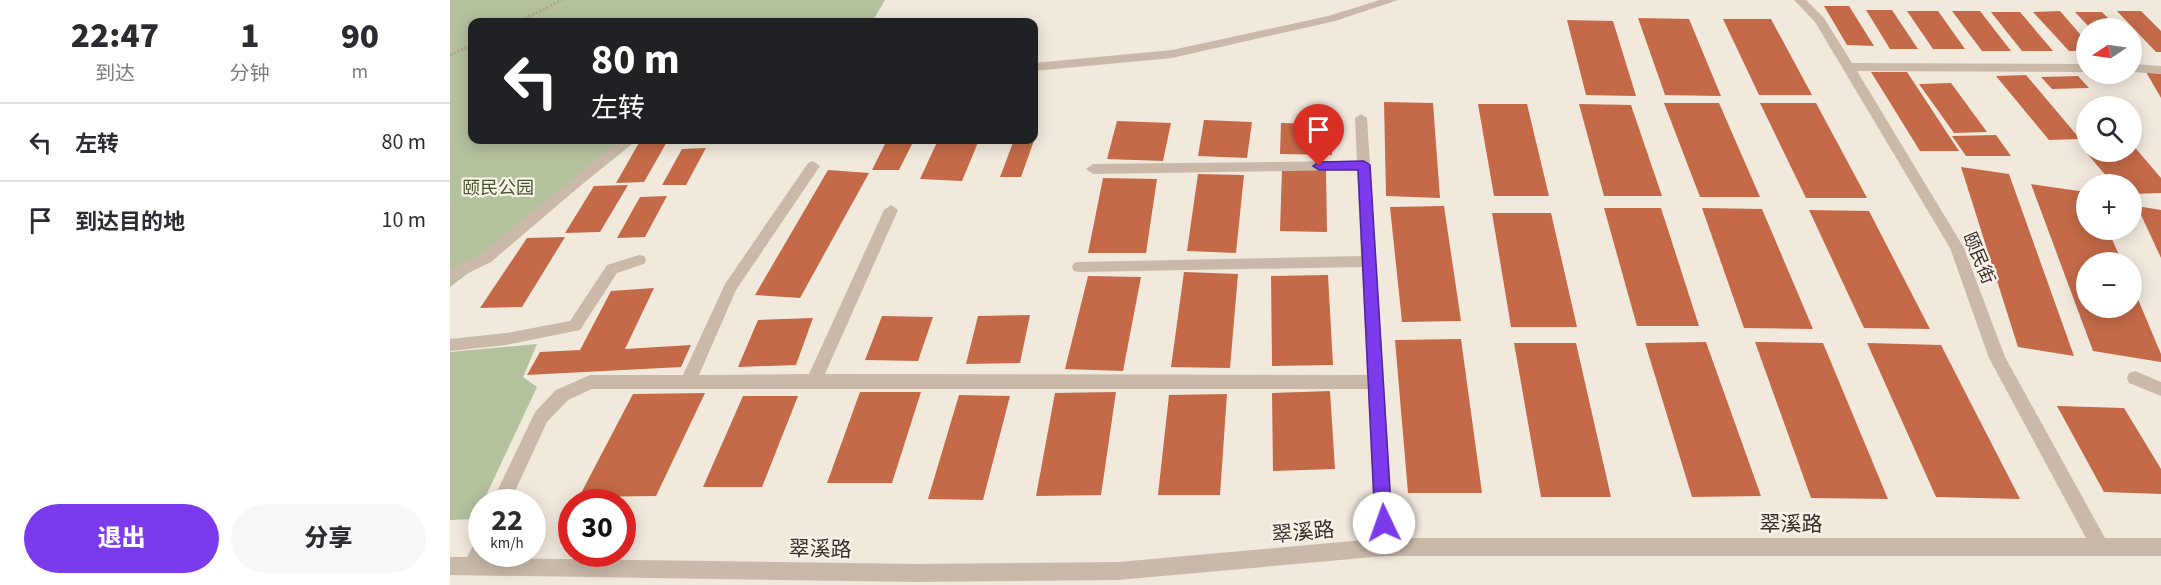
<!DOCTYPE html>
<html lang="zh">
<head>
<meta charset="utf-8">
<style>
	:root { --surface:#fff; --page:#f7f7f7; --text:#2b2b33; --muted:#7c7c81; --line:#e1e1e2; --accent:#7c3aed }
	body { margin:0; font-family:"Source Sans 3","Noto Sans SC",sans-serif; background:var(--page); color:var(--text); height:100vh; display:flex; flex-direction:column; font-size:22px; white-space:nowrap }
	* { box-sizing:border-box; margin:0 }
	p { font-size:20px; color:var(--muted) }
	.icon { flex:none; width:33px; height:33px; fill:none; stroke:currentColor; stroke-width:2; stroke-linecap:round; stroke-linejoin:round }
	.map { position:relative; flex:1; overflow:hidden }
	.sheet { display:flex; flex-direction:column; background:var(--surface); width:450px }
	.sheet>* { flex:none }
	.banner { position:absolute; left:18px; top:18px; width:570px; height:126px; border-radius:12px; box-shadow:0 3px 15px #0003; background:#202124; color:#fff; overflow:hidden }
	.needle { width:39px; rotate:257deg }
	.buttons { position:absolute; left:1626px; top:18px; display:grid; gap:12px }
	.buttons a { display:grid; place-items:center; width:66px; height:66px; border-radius:50%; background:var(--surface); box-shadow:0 3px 15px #0003; font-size:30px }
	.speed { position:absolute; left:18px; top:489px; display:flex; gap:12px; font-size:30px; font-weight:700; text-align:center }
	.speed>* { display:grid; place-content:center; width:78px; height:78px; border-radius:50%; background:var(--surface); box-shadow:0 3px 15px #0003; line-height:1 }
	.speed small { font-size:15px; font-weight:400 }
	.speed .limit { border:9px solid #d22; background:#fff; color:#111 }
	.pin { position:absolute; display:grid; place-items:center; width:51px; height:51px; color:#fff; margin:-62px -26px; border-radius:50% 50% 50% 0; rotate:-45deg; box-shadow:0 0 6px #0007 }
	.pin .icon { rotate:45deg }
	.me { position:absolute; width:66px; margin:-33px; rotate:357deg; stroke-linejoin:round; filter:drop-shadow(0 0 4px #0008) }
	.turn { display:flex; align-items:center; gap:21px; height:126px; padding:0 24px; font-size:27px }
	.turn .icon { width:78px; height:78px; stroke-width:2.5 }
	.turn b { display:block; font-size:42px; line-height:51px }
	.eta { display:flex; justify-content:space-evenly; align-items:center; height:102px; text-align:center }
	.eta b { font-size:36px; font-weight:800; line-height:42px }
	.button { display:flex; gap:12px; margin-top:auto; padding:12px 24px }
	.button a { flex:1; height:69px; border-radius:36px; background:var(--accent); color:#fff; font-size:24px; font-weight:800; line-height:69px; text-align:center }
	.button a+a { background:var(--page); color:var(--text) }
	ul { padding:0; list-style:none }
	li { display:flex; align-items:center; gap:18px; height:78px; padding:0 24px; border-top:2px solid var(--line) }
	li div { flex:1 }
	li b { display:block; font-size:22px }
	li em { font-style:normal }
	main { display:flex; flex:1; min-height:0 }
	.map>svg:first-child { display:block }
	.green { fill:#b4c19d }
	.building { fill:#c46a49 }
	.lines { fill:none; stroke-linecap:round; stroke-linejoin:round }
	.path { stroke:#b6a393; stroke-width:3; stroke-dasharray:2 2; stroke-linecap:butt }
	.minor { fill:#cab9a9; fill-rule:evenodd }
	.route { fill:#7c3aed; stroke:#51269a; stroke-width:1.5 }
	.labels { text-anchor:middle; stroke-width:4.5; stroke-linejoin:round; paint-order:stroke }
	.park-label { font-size:18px; fill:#46552d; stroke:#faf3ea }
	.street-label { font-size:18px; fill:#372e29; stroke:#faf3ea }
	.near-street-label { font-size:21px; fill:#372e29; stroke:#faf3ea }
</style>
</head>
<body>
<main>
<section class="sheet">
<div class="eta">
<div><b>22:47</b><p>到达</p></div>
<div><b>1</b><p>分钟</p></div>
<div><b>90</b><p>m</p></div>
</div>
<ul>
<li><svg class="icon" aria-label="left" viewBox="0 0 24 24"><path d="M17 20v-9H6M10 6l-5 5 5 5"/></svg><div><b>左转</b></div><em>80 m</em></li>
<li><svg class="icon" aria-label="arrive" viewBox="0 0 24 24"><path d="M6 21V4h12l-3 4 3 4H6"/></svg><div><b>到达目的地</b></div><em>10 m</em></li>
</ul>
<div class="button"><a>退出</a><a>分享</a></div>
</section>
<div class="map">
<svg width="1711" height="585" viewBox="0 0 1711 585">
	<rect width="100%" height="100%" fill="#f2e9dd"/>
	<!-- green -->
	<path class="green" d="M0,0H435L422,22H22V140H187L84,223L0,287Z
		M87,344L73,377L87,387L25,519L0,520V352Z"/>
	<!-- building -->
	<path class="building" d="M1374,6H1399L1424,46L1397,45Z
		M1416,10H1442L1468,49H1440Z
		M1457,11H1488L1515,49H1483Z
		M1502,11H1530L1561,51H1532Z
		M1610,11L1636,41V51H1619L1583,12Z
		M1667,11H1691L1711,31V52H1706Z
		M1541,12H1570L1603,51H1572Z
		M1625,12H1652L1668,28H1640Z
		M1188,18L1239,19L1271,96L1215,95Z
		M1273,19H1321L1362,95H1309Z
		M1117,20L1163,21L1186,96L1136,95Z
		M1421,72H1457L1509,151H1470Z
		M1696,72L1711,74V98Z
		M1576,75L1630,139L1599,140L1546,76Z
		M1628,76L1639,88L1602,89L1591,77Z
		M1501,83L1537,132L1504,133L1469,84Z
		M934,102L983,103L990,198L936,196Z
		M1214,103H1269L1310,197H1250Z
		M1310,103H1366L1417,198H1356Z
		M1028,104H1077L1099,196H1044Z
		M1129,104L1181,105L1212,196H1154Z
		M754,120L802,122L797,158L748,156Z
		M667,121L721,123L713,161L657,159Z
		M831,123L882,124V155L830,154Z
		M584,135H586L571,177H550L564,140H584Z
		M1546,135L1561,156H1516L1502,136Z
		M218,140L194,182L166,183L190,141Z
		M437,140H464L449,170H422Z
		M488,140H529L512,181L470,179Z
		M1636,144V152H1682V144L1711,178V193L1682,194V184H1663L1630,145Z
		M256,148L236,185H212L232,149Z
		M1511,167L1559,174L1624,356L1568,347Z
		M832,169H876L877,232L830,231Z
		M378,170L419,173L350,298L305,295Z
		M748,174L794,175L786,253L737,251Z
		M653,178L707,179L696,253H638Z
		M1581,184L1636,192V230H1658L1672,262H1636V308H1682V285L1711,354V362L1643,351Z
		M178,185L150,232L115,233L144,186Z
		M217,196L195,237L167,238L190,197Z
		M994,206L1011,321L952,322L940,207Z
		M1687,206L1711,210V258Z
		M1154,208H1211L1249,326H1187Z
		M1252,208L1312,209L1363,329L1294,328Z
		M1359,210L1419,211L1480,329L1414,328Z
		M1042,213H1101L1127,327H1061Z
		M115,237L72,307L30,308L77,238Z
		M734,272L788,274L780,368L721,367Z
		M878,275L883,365L822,366L821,276Z
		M638,276L691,277L673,371L615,369Z
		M204,288L175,349L241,345L231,367L77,375L90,352L130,350L161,291Z
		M580,315L570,363L516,364L528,316Z
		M432,316L483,317L468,361L415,360Z
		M363,318L346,365L288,367L308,320Z
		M1011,339L1032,493H958L945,340Z
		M1256,342L1311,496L1242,497L1195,343Z
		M1305,342L1373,343L1438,499L1361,498Z
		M1064,343H1126L1161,497H1091Z
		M1417,343L1491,345L1570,499L1486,497Z
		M880,391L885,469L823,471L822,393Z
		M410,392H471L442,483H377Z
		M666,392L651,495L586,496L605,393Z
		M255,393L206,496L129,497L183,394Z
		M777,394L770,495H708L719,395Z
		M509,395L560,396L533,500L478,499Z
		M293,396H348L312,487H253Z
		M1607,406L1674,408L1711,469V494L1654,492Z"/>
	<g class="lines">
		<!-- path -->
		<path class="path" d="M68,22L112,0
			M0,55L22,45"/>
		<!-- minor -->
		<path class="minor" d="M930,0H948L885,21L722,58L584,71V63L722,50L878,16Z
			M1344,0H1356L1374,18L1402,63L1636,64V72L1407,71L1514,248L1555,357L1655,538H1711V556H935L668,580L467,582L0,575V557H17L26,540L32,538V554H38L36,558L467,564L668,562L925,539L918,389H142L118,400L97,422L60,502H42L85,412L106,390L140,375H233L275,284L358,163L363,161L370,166L286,290L249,375L359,374L434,210L441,205L448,210L375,374L917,375L912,267L629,272L624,271L622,267L624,263L629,262L911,256L907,170L643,174L636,169L643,164L907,161L905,118L911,114L917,118L944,538H1636L1539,358L1500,248L1365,22Z
			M1682,64L1711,66V74L1682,72Z
			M170,140H184L41,262L0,282V269L31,254Z
			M189,255L194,256L196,260L194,264L167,273L130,330L56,345L0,351V339L56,333L120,321L157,265Z
			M1685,371L1711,382V396L1679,383L1677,378L1679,373Z"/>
	</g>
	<!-- route -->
	<path class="route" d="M914,161L920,165L942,523L939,529L934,531L928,529L925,523L908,170H869L863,166L869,162Z"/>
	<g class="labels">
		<!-- park labels -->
		<g class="park-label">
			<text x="48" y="194">颐民公园</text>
		</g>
		<!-- street labels -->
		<g class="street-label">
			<text transform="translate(1529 258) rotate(67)" y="6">颐民街</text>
		</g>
		<!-- near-street labels -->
		<g class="near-street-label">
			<text x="1341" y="531">翠溪路</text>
			<text transform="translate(853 532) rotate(-5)" y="7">翠溪路</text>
			<text transform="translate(370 549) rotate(1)" y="7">翠溪路</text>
		</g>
	</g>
</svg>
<div class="buttons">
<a><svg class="needle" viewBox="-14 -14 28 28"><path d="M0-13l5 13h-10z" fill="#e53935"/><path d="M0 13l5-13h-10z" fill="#7c7c81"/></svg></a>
<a><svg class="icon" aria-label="search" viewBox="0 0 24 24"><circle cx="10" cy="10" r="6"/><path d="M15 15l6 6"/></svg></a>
<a>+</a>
<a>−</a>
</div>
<div class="speed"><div>22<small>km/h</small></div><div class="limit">30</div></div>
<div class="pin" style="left:869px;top:166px;background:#d93025"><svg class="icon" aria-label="arrive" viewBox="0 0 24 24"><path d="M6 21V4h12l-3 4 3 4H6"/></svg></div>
<svg class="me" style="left:934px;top:523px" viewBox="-20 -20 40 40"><circle r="19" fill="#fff"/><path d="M0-13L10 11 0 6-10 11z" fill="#7c3aed"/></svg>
<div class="banner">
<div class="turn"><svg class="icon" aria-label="left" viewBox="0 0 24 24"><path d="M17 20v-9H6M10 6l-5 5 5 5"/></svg><div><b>80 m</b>左转</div></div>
</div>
</div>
</main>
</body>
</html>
